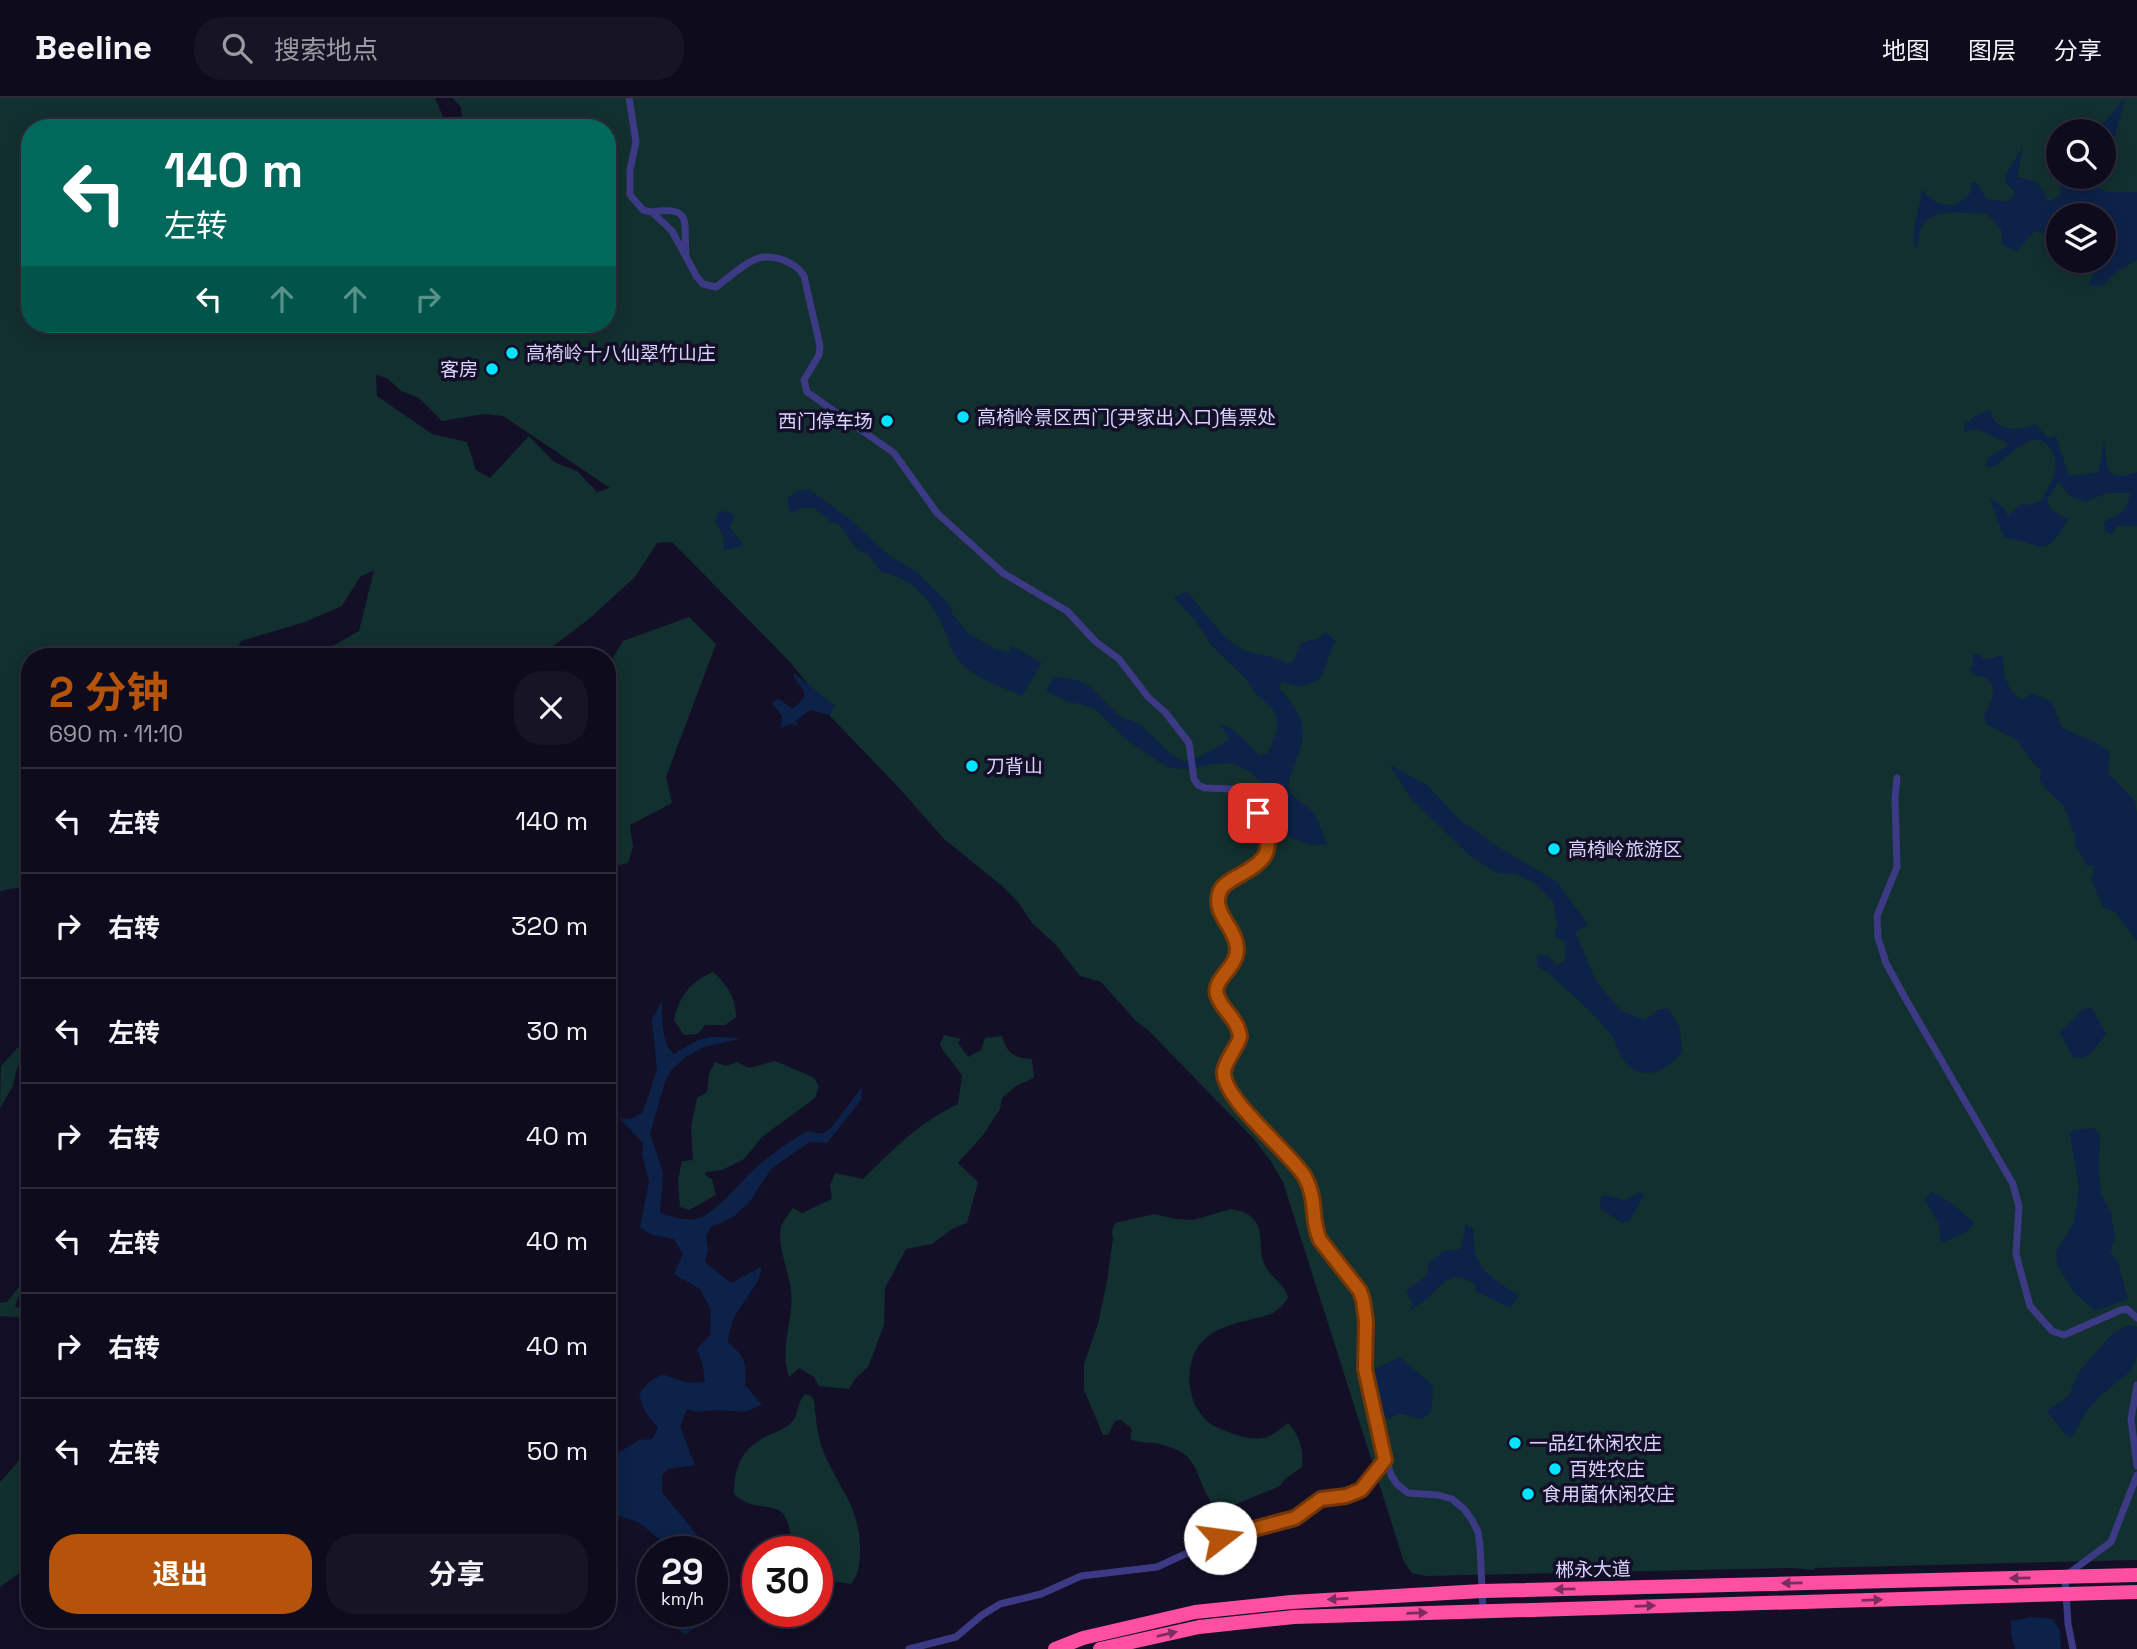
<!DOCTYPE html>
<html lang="zh">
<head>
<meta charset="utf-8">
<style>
	:root { --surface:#0e0b1c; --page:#171425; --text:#f1f3f6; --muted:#9b9ba3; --line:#2e2b3b; --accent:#b45309 }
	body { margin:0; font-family:"Space Grotesk","Noto Sans SC",sans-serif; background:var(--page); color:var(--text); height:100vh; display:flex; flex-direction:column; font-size:26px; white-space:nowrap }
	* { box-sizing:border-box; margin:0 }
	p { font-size:23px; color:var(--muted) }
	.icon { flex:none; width:38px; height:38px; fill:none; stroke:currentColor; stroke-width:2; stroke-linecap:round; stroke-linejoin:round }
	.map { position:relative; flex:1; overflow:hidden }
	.sheet { position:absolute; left:21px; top:550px; width:595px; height:980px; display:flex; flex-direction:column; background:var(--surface); border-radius:28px; box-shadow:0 4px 18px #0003,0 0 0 2px var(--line) }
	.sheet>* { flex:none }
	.hud { position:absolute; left:21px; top:21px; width:595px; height:214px; border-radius:28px; box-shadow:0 4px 18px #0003,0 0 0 2px var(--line); background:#00695c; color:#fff; overflow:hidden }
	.controls { position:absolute; left:2046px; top:21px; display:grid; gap:14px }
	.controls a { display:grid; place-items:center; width:70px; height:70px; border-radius:50%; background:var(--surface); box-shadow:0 4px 18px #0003,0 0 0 2px var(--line); font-size:35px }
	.speed { position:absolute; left:637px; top:1438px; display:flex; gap:14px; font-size:35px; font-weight:700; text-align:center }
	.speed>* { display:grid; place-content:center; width:91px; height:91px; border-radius:50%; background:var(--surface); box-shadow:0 4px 18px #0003,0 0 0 2px var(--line); line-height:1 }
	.speed small { font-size:18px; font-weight:400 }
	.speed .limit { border:10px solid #d22; background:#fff; color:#111 }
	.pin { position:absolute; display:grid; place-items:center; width:60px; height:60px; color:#fff; margin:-30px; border-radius:14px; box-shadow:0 4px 10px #0006 }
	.me { position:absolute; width:77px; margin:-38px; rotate:75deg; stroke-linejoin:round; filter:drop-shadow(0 0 5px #0008) }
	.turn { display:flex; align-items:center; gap:24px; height:147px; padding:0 28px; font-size:32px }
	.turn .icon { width:91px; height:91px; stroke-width:2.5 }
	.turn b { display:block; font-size:49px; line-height:60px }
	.lanes { display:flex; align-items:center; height:66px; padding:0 28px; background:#0003; justify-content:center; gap:35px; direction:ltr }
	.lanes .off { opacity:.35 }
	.round { display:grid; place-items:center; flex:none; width:74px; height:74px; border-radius:28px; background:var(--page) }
	.headline { display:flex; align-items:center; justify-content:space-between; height:119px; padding:0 28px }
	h1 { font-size:42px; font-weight:700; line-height:52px; color:var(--accent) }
	.button { display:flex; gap:14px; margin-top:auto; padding:14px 28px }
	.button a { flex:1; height:80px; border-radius:28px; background:var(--accent); color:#fff; font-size:28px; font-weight:700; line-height:80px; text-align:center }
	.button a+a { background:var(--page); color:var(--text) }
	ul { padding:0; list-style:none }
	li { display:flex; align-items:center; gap:21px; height:105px; padding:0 28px; border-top:2px solid var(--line) }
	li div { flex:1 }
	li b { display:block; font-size:26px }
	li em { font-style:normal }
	header { display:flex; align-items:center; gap:42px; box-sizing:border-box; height:98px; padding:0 35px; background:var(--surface); border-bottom:2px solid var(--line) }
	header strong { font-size:33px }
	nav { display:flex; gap:38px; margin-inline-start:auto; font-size:24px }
	.search { width:490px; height:63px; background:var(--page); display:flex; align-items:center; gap:18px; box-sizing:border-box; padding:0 24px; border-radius:28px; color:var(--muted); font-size:26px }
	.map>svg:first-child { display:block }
	.green { fill:#12302f; fill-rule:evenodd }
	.water { fill:#0c2248 }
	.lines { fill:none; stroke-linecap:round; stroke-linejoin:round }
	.street { stroke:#3d3a85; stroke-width:7 }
	.highway { stroke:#ff4fa3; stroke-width:14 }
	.oneway { fill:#7d2c5e }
	.route-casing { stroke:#753606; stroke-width:18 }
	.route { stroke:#b45309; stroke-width:12 }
	.poi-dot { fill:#00e5ff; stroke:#130f26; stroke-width:2.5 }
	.labels { text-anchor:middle; stroke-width:7; stroke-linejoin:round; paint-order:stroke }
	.poi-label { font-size:19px; fill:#d9d4ff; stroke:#130f26; text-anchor:start }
	.street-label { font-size:19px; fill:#d9d4ff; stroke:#130f26 }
</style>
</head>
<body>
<header>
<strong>Beeline</strong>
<div class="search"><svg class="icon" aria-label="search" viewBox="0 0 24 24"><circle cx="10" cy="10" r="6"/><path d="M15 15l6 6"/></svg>搜索地点</div>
<nav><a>地图</a><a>图层</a><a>分享</a></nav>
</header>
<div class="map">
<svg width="2137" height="1551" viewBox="0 0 2137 1551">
	<rect width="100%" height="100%" fill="#130f26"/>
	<!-- green -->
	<path class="green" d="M0,0H435L448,30H30V226H607V30H463L461,9L453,0H2137V1462L1815,1470L1814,1472L1791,1470L1425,1478L1412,1475L1404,1464L1283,1084L1270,1062L1253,1040L1148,932L1136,923L1101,884L1080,878L1076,873L1056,847L1032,825L1018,804L1001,787L944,741L899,690L829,617L834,609L812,591L790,564L672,444L657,445L635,479L589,521L540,558H315L359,533L374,472L360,479L342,508L305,524L241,543L234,558H30V783L21,789L0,793ZM2058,33H2104V79H2058ZM2058,117H2104V163H2058ZM376,277L387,280L401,293L419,300L442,323L484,316L503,318L610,390L597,394L577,373L554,364L529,338L490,380L476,372L467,344L432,336L377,298Z
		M689,519L716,546L666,679L672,705L630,727L633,749L628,765L614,768L607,774V569L623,543Z
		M713,874C727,887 736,899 736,919L725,927H705L698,936L684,937L674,922C679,899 691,883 713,874Z
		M30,936V954L17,970L13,988L0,1010L1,968Z
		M944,937L961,941L958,945L968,959L981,952L985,940L1002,938C1007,955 1013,960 1032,961L1034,980L1016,988L1002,1000L1000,1011L983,1037L958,1065L978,1084L967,1125L952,1131L932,1146L906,1151L885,1190L884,1227L868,1269L855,1281L849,1291L819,1288L814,1279L799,1270L789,1279C779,1245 794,1225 791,1193C789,1173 777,1148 781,1129C783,1122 789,1116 793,1110L802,1115L832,1101L830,1087L835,1075L863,1081C896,1049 917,1026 958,1006L962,978C956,966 944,957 940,946Z
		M775,963L813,979L819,988L815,1000L762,1039L744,1061L722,1072L706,1074L705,1077L712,1081L716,1097L689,1112L680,1109L678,1082L682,1063L693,1062L691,1029L697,1000L707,994L709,976L715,964L726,968L737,964L749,970Z
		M1231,1111C1241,1113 1250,1115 1256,1124C1263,1134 1259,1151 1263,1163C1268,1179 1285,1184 1288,1200C1283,1207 1276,1215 1268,1217C1242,1225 1207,1227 1194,1256C1184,1281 1190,1313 1214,1328C1220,1331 1227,1333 1234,1336C1246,1340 1257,1343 1270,1338C1276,1335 1282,1329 1288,1325C1301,1340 1303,1350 1302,1369L1285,1381L1280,1388L1217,1414C1212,1406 1206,1397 1203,1389C1193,1363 1191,1355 1163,1347C1152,1343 1139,1346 1130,1341L1132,1331L1121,1322L1115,1323L1108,1337H1103L1084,1292V1266L1098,1226L1107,1183L1113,1140L1112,1133L1115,1125L1154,1116L1175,1121L1193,1122Z
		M30,1175V1183L20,1194L15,1209L30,1211V1220L0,1218V1205L7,1204Z
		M805,1296L811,1298L814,1302C816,1320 817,1338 824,1355C841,1394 861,1410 860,1456C859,1468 859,1476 851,1486L817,1481V1454H792C790,1387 762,1423 734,1396C735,1368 740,1352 767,1338C775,1334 785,1331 791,1325C799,1317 797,1304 805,1296Z
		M30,1344V1415L27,1418L30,1422V1463L18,1476L0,1489V1384L17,1365Z"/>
	<!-- water -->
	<path class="water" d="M2125,0L2113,45L2104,69V33H2097Z
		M2023,48L2017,79C2036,84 2039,82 2047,102H2053L2060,97L2061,85L2064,79H2099L2096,84L2097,89C2111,98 2121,93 2137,94V162L2119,172L2102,188L2088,187L2100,163H2104V117H2058V144L2053,145L2043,135L2035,133L2016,153L2001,146L2002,133L1988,116C1958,116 1917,104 1918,149H1915C1910,129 1921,111 1922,91C1932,104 1938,107 1955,107C1963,101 1975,96 1970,85L1976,84L1987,101L2007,104L2014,98L2015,94L2005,84L2007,75Z
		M1990,312C1991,316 1992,320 1995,323C2004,334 2025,332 2035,326L2048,340L2056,338L2068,375L2072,378L2099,374L2104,342C2107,366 2104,387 2137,374V428H2116L2112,437L2105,433L2104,425L2107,422C2121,416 2129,410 2130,395H2106L2086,404L2070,398L2058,384L2047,402L2051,412L2068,421C2043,466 2042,443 2004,440L1990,400L2004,410L2008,418L2021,406L2028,407L2041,403C2049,388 2061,373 2053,356C2036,319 2009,364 1989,370L1985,366L1988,360L2006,349L2008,345L1977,331L1964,334L1965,326L1977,317Z
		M809,391L852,423L891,459L917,474L949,506L953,517L968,535L993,550L1009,554L1012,548L1042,565L1022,598C996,585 972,582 953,555C950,550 949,541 946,535C932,504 916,481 881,474L868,456L858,453L840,427L830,423L813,409L798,411L792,416L788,407V399L798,393Z
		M725,413L734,417L730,430L744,447L724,453L723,438L715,423L718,415Z
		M1187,493C1199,508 1224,542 1240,550C1255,559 1272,555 1286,566L1293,564L1301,545L1319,540L1326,534L1335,543L1320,581C1305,589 1298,591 1282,583L1279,590C1305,618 1309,632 1294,668C1292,675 1287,682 1289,689C1291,701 1303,704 1311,712C1318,719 1322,736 1328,746L1311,747L1287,738L1281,720L1265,688L1250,674L1232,665L1213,666L1189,671L1169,670L1128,643L1094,610L1066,603L1046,593L1054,578C1061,580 1068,580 1076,582C1095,587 1104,605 1118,617C1125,622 1136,623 1142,628C1157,641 1166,655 1184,664L1201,658L1228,643V638L1220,627C1235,629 1248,646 1259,657L1268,655L1277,632V621L1273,611L1254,594L1247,582L1211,547L1196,523L1174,500Z
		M1977,555L1985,562L2003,557C2003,573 2006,592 2020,601L2026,600L2031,595L2052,604L2062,630L2099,646L2110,654L2108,675L2134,702L2137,715V843L2115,814L2103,809L2091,782L2095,768H2087L2075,746V738L2064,708L2046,691L2039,681L2042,672L2034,666L2017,642L1986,626L1984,617C1994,603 2001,578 1975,578L1969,571L1973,566L1972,558Z
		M794,575L835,608L829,617L810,612L796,623L798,628L790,626L781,630L782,618L772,605L777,601C783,602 787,608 793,610C813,595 802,594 793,577Z
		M1390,667L1427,687L1459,721L1495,747L1557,784L1588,827L1575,834L1596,883L1621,913L1645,922L1658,912L1668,910L1680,930L1682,955C1663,975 1638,987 1620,957C1617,950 1616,942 1611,937C1597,917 1567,893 1549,875L1537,868V857L1548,858L1556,867L1564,864L1566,845L1555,838L1557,827L1553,803L1533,784L1516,776L1497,775L1469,757L1409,698Z
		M662,902C662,917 661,946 674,956C701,939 708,936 740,941L704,949L686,959L671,972L664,987L650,1036L663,1075L660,1114C669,1120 692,1124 702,1119C721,1108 735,1091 750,1075C767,1059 787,1045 807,1033L822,1036L831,1030L862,989L861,1002L827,1045L809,1044L771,1071L749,1105L733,1119L711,1129L706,1138L708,1151L705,1164L731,1185L761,1169C762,1191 729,1210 728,1244C745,1260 747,1263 745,1287L762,1307L745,1314L717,1312L696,1314L687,1311L680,1329L695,1367L668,1371L662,1378V1394L707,1449L676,1454L638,1424L607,1414V1358L611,1359L639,1342L652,1341L658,1330L645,1314L639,1296L649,1284L662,1276L688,1285L705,1284L703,1269L697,1251L710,1237L711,1212L700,1191L674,1176L683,1156L674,1141L653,1137L640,1130L649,1083L642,1057L643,1045L619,1020L631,1021L642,1015L650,994L657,971L652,922Z
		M2091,909L2106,936C2097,947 2089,964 2073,959L2060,935L2082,912Z
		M2093,1030L2100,1036L2099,1071L2101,1096L2111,1114L2115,1141L2110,1154L2118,1164L2128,1201L2095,1213L2074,1194L2057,1167L2056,1154L2074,1124L2079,1090L2070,1036L2073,1032Z
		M1640,1094L1644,1097L1629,1124L1622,1125L1600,1110L1601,1099L1604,1097L1624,1102Z
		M1931,1094L1949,1103L1974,1125L1967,1134L1941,1145L1939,1126L1925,1103Z
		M1466,1126L1474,1132C1471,1172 1490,1178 1519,1198L1510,1210L1476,1193L1474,1185C1452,1174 1449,1180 1433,1195C1426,1202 1418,1207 1410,1213L1412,1204L1406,1193L1427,1177L1429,1165L1445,1152H1458L1461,1149Z
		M2130,1227L2137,1229V1257L2132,1272L2101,1297L2085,1315L2072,1340L2064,1335L2047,1313L2069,1298L2078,1275L2113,1235Z
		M1400,1259L1430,1285L1433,1290L1431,1314L1421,1321L1400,1315L1389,1321L1381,1318L1378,1312L1373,1273L1375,1271Z
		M712,1498L721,1503L722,1511C711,1521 697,1527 685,1537L672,1524L685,1514H712Z
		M2032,1519L2053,1521L2060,1533L2061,1551H2015L2011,1537V1523Z"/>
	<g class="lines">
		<!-- street -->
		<path class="street" d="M629,0L636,44L630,72V97L643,112L652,114L672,133L697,179L703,186L716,189C728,181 740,168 754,162C770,154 795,163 804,178L820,248L819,257L804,282L807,294L894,355L937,415L1003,475L1067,513L1096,544L1119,561L1148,599L1165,614L1189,645L1194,681L1198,687L1205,690L1233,691L1252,707L1263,724L1269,751L1267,757L1259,766L1228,784L1220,793L1219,811L1236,840L1237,853L1232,869L1217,888L1218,899L1239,931L1238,946L1224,973L1228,987L1251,1021L1297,1068L1305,1079L1314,1100L1316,1128L1320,1142L1360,1193L1365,1212V1271L1372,1312L1391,1377L1397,1386L1408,1395L1438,1397L1452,1401L1464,1411L1472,1422L1478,1434L1480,1448L1483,1512
			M652,114C694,107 683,126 686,156
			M1897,680L1895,700L1897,769L1877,818L1878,840L1886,865L1904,898L2013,1086L2019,1109L2016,1156L2030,1208L2052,1233L2064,1237L2121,1212L2127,1211L2137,1220
			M2137,1287L2131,1321L2137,1368
			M909,1551L956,1539L982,1517L1000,1506L1041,1496L1081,1478L1157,1469L1220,1440L1295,1420L1321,1401L1346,1398L1361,1392L1385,1362
			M2073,1551L2068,1526L2065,1478L2111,1444L2137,1377"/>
		<!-- highway -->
		<path class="highway" d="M1055,1551L1083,1540L1195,1514L1291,1504L1482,1493L2137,1477
			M1100,1551L1199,1529L1294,1519L2137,1494"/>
	</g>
	<!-- one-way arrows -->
	<defs><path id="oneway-solid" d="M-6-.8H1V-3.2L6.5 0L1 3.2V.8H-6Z" transform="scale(1.75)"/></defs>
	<g class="oneway">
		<use href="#oneway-solid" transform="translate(2020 1480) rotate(179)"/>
		<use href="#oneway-solid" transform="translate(1792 1485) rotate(179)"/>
		<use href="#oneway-solid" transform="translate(1565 1491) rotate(179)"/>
		<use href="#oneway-solid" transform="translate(1338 1501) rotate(177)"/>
		<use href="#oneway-solid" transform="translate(1872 1502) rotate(-2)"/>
		<use href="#oneway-solid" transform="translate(1645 1508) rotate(-2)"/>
		<use href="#oneway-solid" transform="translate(1417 1515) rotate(-2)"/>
		<use href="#oneway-solid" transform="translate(1167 1536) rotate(-13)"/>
	</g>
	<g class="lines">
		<defs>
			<path id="route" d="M1220,1440L1295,1420L1321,1401L1346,1398L1361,1392L1385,1362L1365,1271L1366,1223L1363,1202L1360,1193L1320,1142C1310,1121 1318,1103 1305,1079C1291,1055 1221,1000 1224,973C1226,961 1237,950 1240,939C1238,920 1222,913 1217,897C1212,881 1238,870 1237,850C1236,830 1213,816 1219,796C1221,788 1227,785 1233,781C1268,762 1277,754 1258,715"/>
		</defs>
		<!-- route casing -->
		<use href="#route" class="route-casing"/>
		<!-- route -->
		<use href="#route" class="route"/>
	</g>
	<!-- markers -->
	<g class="poi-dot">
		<circle cx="512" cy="255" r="7"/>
		<circle cx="492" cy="271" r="7"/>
		<circle cx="963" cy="319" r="7"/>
		<circle cx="887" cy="323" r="7"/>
		<circle cx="972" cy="668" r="7"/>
		<circle cx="1554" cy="751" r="7"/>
		<circle cx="1515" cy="1345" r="7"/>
		<circle cx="1555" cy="1371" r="7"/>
		<circle cx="1528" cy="1396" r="7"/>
	</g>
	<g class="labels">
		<!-- poi labels -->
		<g class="poi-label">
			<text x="526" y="262">高椅岭十八仙翠竹山庄</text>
			<text x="478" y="278" text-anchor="end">客房</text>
			<text x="977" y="326">高椅岭景区西门(尹家出入口)售票处</text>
			<text x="873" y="330" text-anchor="end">西门停车场</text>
			<text x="986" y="675">刀背山</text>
			<text x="1568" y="758">高椅岭旅游区</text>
			<text x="1529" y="1352">一品红休闲农庄</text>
			<text x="1569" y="1378">百姓农庄</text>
			<text x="1542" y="1403">食用菌休闲农庄</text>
		</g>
		<!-- street labels -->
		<g class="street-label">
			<text transform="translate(1593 1471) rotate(-1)" y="7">郴永大道</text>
		</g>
	</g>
</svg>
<div class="controls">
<a><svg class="icon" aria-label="search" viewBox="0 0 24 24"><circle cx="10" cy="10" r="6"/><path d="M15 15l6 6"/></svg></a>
<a><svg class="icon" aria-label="layers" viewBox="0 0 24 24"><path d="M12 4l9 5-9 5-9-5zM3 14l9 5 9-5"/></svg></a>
</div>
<div class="speed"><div>29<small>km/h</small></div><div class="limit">30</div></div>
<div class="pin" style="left:1258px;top:715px;background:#d93025"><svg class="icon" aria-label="arrive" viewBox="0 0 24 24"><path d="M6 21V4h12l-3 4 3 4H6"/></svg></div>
<svg class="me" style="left:1220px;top:1440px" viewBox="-20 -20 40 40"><circle r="19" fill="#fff"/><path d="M0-13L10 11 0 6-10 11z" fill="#b45309"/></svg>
<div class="hud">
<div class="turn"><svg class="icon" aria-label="left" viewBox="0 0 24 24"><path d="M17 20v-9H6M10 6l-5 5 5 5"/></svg><div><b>140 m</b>左转</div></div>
<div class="lanes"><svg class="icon" aria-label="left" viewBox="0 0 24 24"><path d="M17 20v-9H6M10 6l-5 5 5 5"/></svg><svg class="icon off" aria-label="ahead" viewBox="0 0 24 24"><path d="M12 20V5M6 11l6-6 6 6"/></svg><svg class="icon off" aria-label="ahead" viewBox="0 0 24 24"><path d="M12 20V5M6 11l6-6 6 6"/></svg><svg class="icon off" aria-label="right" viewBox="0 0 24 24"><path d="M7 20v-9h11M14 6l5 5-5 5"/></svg></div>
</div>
<section class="sheet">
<div class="headline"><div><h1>2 分钟</h1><p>690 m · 11:10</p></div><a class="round"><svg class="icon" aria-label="close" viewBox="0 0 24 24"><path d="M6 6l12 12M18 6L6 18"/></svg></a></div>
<ul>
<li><svg class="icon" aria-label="left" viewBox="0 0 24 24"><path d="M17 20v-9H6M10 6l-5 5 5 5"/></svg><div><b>左转</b></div><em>140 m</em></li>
<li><svg class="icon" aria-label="right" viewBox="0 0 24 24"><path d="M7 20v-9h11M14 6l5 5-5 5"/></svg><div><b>右转</b></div><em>320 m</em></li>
<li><svg class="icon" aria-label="left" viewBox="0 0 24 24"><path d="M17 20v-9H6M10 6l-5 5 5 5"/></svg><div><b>左转</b></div><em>30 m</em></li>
<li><svg class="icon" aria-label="right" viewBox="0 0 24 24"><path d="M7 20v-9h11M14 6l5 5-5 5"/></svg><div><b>右转</b></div><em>40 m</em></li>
<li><svg class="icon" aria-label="left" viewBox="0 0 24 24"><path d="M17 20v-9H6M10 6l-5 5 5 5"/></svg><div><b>左转</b></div><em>40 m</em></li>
<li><svg class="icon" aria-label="right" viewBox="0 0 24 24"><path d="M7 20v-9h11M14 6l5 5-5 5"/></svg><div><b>右转</b></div><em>40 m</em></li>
<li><svg class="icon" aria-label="left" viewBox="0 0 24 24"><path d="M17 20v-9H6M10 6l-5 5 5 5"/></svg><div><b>左转</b></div><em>50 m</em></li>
</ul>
<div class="button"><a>退出</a><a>分享</a></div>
</section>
</div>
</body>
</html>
